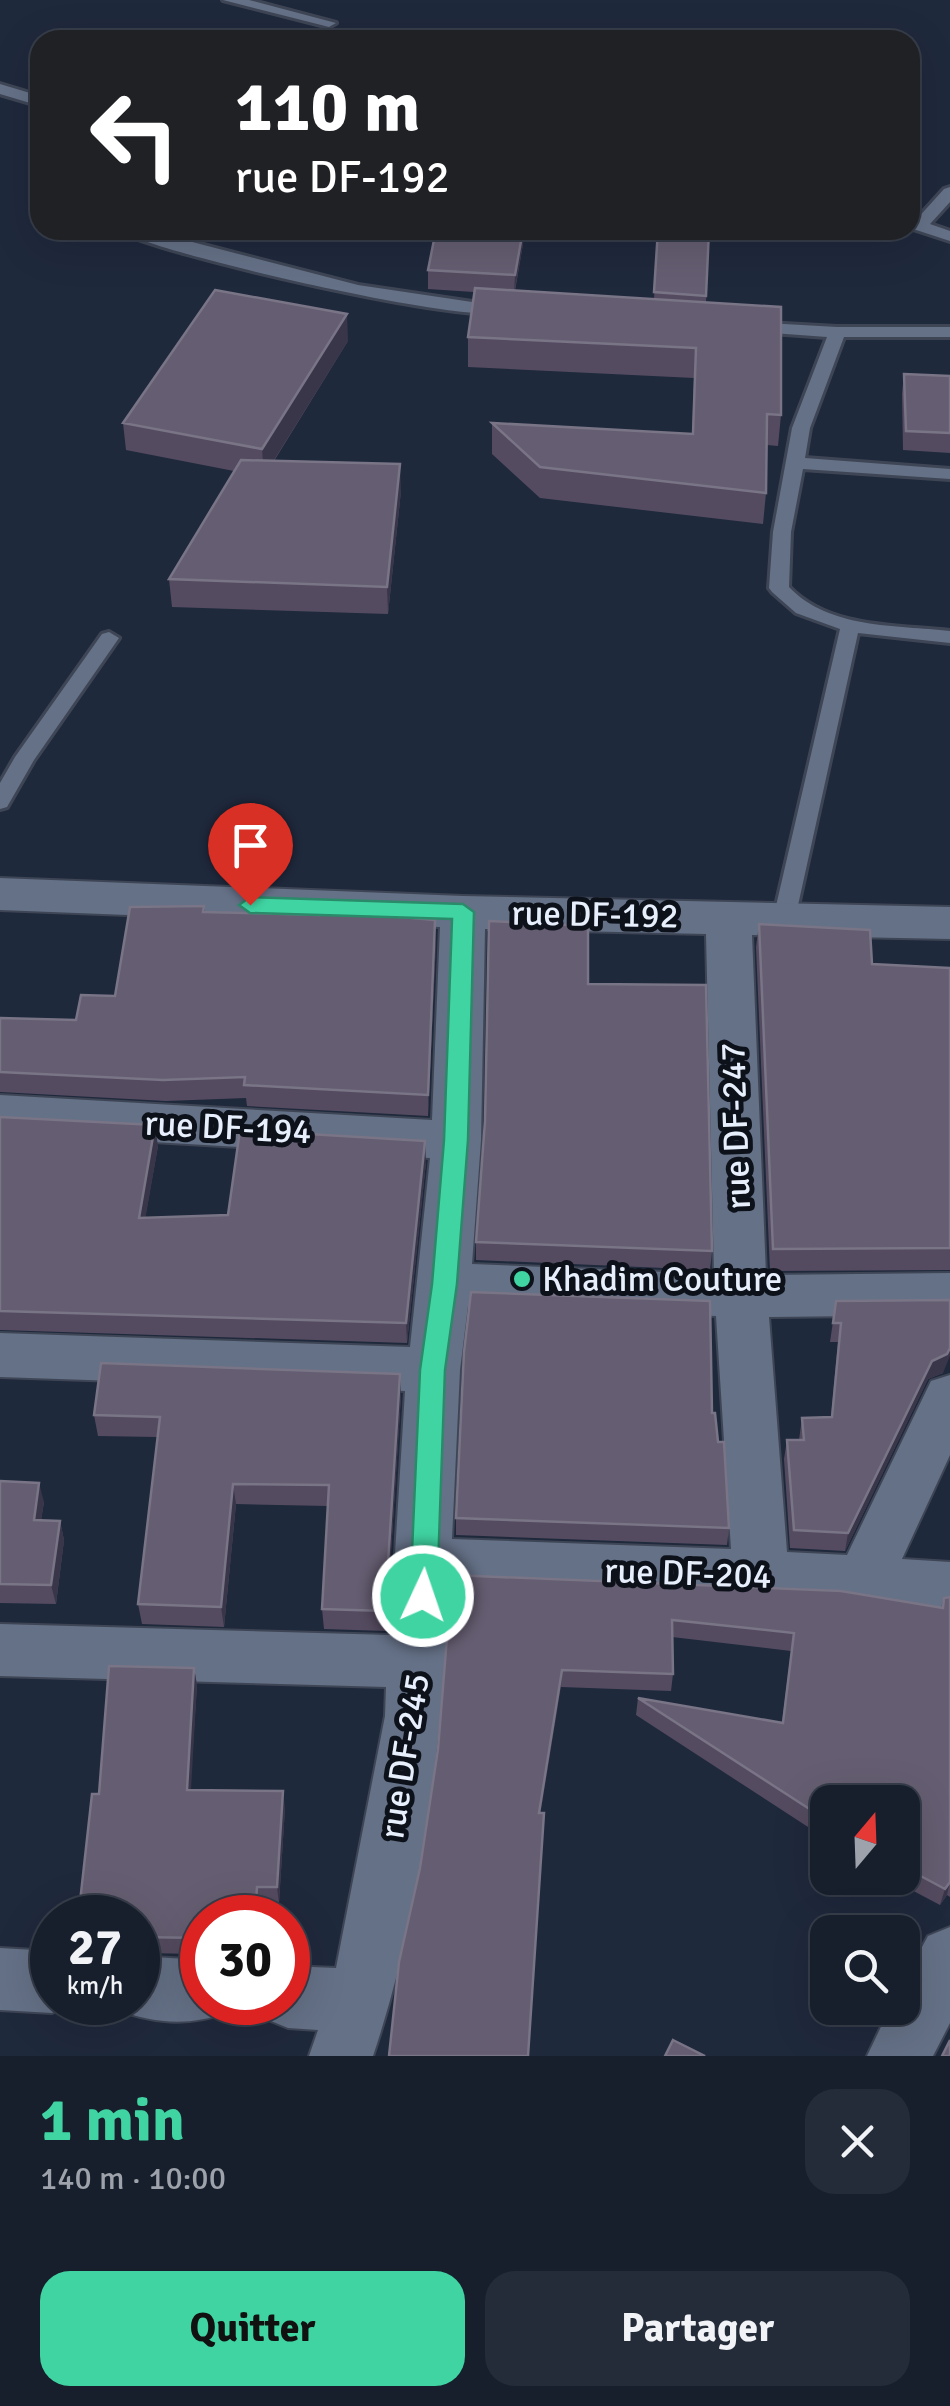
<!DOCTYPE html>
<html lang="fr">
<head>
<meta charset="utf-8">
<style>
	:root { --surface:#171f2d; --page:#242c39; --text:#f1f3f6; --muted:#9ea2aa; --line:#363d49; --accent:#40d4a2 }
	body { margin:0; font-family:Signika,sans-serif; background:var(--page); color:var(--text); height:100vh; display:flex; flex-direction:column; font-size:38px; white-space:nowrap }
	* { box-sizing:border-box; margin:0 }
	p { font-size:32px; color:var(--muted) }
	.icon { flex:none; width:55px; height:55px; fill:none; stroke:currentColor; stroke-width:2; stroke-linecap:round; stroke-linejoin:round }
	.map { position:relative; height:2056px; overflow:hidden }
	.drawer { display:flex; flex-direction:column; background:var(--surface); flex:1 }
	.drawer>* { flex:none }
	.banner { position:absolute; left:30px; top:30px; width:890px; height:210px; border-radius:30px; box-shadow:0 10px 40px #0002,0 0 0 2px var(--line); background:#202124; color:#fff; overflow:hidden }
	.needle { width:65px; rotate:19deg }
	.fabs { position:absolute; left:810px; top:1785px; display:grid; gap:20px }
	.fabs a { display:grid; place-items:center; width:110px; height:110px; border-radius:20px; background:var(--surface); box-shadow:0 10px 40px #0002,0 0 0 2px var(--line); font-size:50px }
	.speed { position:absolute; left:30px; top:1895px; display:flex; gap:20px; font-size:50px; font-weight:700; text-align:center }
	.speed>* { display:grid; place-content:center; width:130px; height:130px; border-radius:50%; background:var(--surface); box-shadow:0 10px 40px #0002,0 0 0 2px var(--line); line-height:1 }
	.speed small { font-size:25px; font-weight:400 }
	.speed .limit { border:15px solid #d22; background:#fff; color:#111 }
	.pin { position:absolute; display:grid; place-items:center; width:85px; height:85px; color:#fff; margin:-102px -42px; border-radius:50% 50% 50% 0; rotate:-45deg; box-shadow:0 0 10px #0007 }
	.pin .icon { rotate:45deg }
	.me { position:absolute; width:110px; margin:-55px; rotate:3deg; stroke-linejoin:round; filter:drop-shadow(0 0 8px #0008) }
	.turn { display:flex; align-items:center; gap:35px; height:210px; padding:0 40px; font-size:45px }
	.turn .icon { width:130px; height:130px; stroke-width:2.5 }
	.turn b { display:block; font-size:70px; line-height:85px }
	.round { display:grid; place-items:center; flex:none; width:105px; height:105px; border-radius:30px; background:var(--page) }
	.headline { display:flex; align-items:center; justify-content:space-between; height:170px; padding:0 40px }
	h1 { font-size:60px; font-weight:700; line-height:75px; color:var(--accent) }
	.cta { display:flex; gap:20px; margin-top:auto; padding:20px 40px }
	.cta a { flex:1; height:115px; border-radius:30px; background:var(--accent); color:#111; font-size:40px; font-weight:700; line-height:115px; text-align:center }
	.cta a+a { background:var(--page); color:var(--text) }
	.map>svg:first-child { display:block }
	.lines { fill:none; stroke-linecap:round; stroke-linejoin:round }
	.service-casing { stroke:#3e4656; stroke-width:6 }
	.minor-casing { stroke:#3e4656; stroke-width:4 }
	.service { fill:#657187; fill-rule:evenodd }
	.minor { fill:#657187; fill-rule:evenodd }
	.wall { fill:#554b60 }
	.shaded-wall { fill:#39364a }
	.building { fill:#655d71; stroke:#797486; stroke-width:2.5 }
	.route { fill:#40d4a2; stroke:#2a8a69; stroke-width:2.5 }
	.poi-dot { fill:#40d4a2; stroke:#0d121a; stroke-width:4 }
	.labels { text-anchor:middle; stroke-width:10; stroke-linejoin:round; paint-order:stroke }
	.street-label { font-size:35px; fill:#e8effc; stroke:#0d121a }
	.poi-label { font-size:35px; fill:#e8effc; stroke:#0d121a; text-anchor:start }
</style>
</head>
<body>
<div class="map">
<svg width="950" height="2056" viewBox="0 0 950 2056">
	<rect width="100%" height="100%" fill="#1f293c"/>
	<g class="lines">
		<defs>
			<path id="service" d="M223,0H249L336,23L329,27Z
				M0,84L40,96V106L0,94Z
				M950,187V202L930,224L950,231V241L910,228V218L916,220L944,189Z
				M119,230H146L358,285L499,306L507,311C484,329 148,252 119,230Z
				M750,322L837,327H950V337H844L810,428L805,458L950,469V479L803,469L791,532L789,587C829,629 896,625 950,631V643L858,633L795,919L784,927L773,919L840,629L796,613L772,592L769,588L773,532L792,428L827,337L744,331V323Z
				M109,632L119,638L34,760L7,807L0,809V783L15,757L102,634Z"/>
			<path id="minor" d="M0,878L463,896L950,907V939L752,935L766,1275L950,1273V1315L769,1317L787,1552L847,1555L931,1381L950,1375V1455L902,1559L950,1562V1612L761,1600L449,1589C442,1744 423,1907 373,2056H309L318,2030L288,2028L266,2019L259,2002H288V1966L336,1968L385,1716L386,1687L0,1676V1624L390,1635L405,1391L0,1377V1333L410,1347L430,1158L0,1133V1095L432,1120L440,927L0,910ZM485,929L706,934L714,1274L472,1264L481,1140ZM468,1306L716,1316L731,1549L452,1539L460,1370Z
				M950,1927V2023L933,2056H867L890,2008H902V1984L928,1936Z
				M0,1948L52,1951V2002L74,2004L52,2013L0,2010Z
				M138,1956L202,1960V2002H229L224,2013C190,2027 149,2023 116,2009L113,2002H138Z"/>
		</defs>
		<!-- service casing -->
		<use href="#service" class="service-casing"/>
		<!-- minor casing -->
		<use href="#minor" class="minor-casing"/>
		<!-- service -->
		<use href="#service" class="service"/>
		<!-- minor -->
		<use href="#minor" class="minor"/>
	</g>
	<!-- wall -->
	<path class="wall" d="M436,230H524L523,244L515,291L654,299L658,230H709L706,302L781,415L778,446L767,445L766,493L763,524L540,498L492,454V423L692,434L694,378L468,367V337L474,292L428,289V270Z
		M348,341L274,461L401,491L388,614L172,607L169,579L234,471L126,450L123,423Z
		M904,374L950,376V453L903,450L902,394Z
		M204,906L205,912L436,941L428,1116L247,1106L246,1098L166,1101L0,1092V1018L76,1020L115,996Z
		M759,924L872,964L950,968V1270L770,1271L756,947Z
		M588,984L712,1251L710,1270L476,1260V1242Z
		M0,1117L158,1146L145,1218L228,1215L426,1162L407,1343L0,1330Z
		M836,1301L943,1373L928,1379L845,1551L790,1548L784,1459L787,1440H799L802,1418L831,1417L838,1342H830Z
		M401,1395L386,1631L324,1629L322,1609L328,1506L236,1504L224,1627L142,1624L138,1604L157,1437L98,1436L94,1415Z
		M712,1413L718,1442L729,1528L727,1545L456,1535V1518Z
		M0,1481L44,1502L41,1520L60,1521L64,1540L56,1604L0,1603Z
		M452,1575L941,1608L944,1598L950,1597V1897L947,1895L940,1905L889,1878H902V1802H828V1840L636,1715L638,1698L782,1723L791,1651L672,1637L673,1674L671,1691L561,1687L420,1868L438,1749Z
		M194,1668L197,1685L190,1790L285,1808L279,1903H259L258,1918H202V1954L138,1953V1918H80L79,1911L99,1794Z"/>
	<!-- shaded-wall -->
	<path class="shaded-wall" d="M523,230V244L514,294L515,275Z
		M347,314L348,341L264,476L262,449Z
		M400,464L401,491L388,614L387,587Z
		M435,920L436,941L428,1116V1095Z
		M155,1125L158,1146L142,1238L139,1218Z
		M425,1141L426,1162L407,1343L406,1323Z
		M950,1348V1356L943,1373L928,1379L845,1551L848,1533L932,1361Z
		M400,1374L401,1395L386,1631L385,1611Z
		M39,1483L44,1502L38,1539L34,1520Z
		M233,1484L236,1504L224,1627L221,1607Z
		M60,1521L64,1540L56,1604L51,1585Z
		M194,1668L197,1685L190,1807L187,1790Z
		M562,1670L561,1687L538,1829L539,1813Z
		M283,1791L285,1808L279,1903L277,1887Z
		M950,1882L947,1895L940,1905L945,1889Z
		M257,1887L259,1903L258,1918H255Z"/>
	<!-- building -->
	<path class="building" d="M436,230H523L515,275L428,270Z
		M658,230H709L706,296L654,292Z
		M475,288L781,307V415L767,414L766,493L540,467L492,423L693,434L696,348L468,337Z
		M215,290L347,314L262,449L123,423Z
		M904,374L950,376V433L906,431Z
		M241,460L400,464L387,587L169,579Z
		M204,906L203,912L319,915L320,910L435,920L428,1095L244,1085L245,1077L163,1080L0,1072V1018L76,1020L81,995L115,996L130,907Z
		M489,921L588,926V984L706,985L712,1251L476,1242L485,1121Z
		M759,924L870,930L872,964L950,968V1248L773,1249Z
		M0,1117L155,1125L139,1218L228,1215L240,1130L425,1141L406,1323L0,1311Z
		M471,1292L710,1301L712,1413H715L718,1442H724L729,1528L456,1518L464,1352Z
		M950,1300V1348L947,1354L932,1361L848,1533L794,1530L787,1440H804L802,1418L832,1417L841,1323H833L836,1301Z
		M101,1363L400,1374L385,1611L322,1609L329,1485L233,1484L221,1607L138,1604L160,1417L94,1415Z
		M0,1481L39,1483L34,1520L60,1521L51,1585L0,1584Z
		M452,1575L841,1591L943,1608L944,1598L950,1597V1882L945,1889L902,1866V1802H828V1821L638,1698L783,1723L794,1633L672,1620L673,1674L562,1670L539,1813H544L528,2056H389L399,1962L420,1868L438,1749Z
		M109,1666L194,1668L187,1790L283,1791L277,1887H257L255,1918H202V1938L138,1937V1918H98L99,1911H79L92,1794H99Z
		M673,2040L705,2056H665Z
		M950,2040V2056H942Z"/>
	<!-- route -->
	<path class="route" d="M250,897L463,904L474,912L468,1140L457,1284L445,1370L437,1596L433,1605L423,1608L414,1605L410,1596L420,1370L432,1284L444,1140L452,919L250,913L239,905Z"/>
	<!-- markers -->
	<circle class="poi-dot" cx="522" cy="1279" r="10"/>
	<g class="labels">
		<!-- street labels -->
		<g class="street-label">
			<text transform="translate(595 914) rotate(1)" y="12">rue DF-192</text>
			<text transform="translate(735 1126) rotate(-92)" y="12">rue DF-247</text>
			<text transform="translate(228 1127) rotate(3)" y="12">rue DF-194</text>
			<text transform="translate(688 1573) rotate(2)" y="12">rue DF-204</text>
			<text transform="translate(404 1756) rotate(-81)" y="12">rue DF-245</text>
		</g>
		<!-- poi labels -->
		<g class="poi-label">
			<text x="542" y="1291">Khadim Couture</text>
		</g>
	</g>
</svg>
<div class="fabs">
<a><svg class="needle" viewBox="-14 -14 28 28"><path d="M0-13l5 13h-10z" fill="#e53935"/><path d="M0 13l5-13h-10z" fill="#9ea2aa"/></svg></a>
<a><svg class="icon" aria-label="search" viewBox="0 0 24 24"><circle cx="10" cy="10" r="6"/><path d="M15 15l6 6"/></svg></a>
</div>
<div class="speed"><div>27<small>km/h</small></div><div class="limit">30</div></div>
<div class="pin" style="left:250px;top:905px;background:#d93025"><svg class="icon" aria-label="arrive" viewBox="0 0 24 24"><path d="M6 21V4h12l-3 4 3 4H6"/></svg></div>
<svg class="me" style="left:423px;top:1596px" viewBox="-20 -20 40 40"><circle r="17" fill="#40d4a2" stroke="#fff" stroke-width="3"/><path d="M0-11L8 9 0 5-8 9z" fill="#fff"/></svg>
<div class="banner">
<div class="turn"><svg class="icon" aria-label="left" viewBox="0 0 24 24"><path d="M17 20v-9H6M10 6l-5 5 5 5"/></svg><div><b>110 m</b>rue DF-192</div></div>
</div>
</div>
<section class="drawer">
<div class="headline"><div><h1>1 min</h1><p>140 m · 10:00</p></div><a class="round"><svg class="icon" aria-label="close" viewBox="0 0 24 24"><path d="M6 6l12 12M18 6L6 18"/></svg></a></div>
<div class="cta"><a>Quitter</a><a>Partager</a></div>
</section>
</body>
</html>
